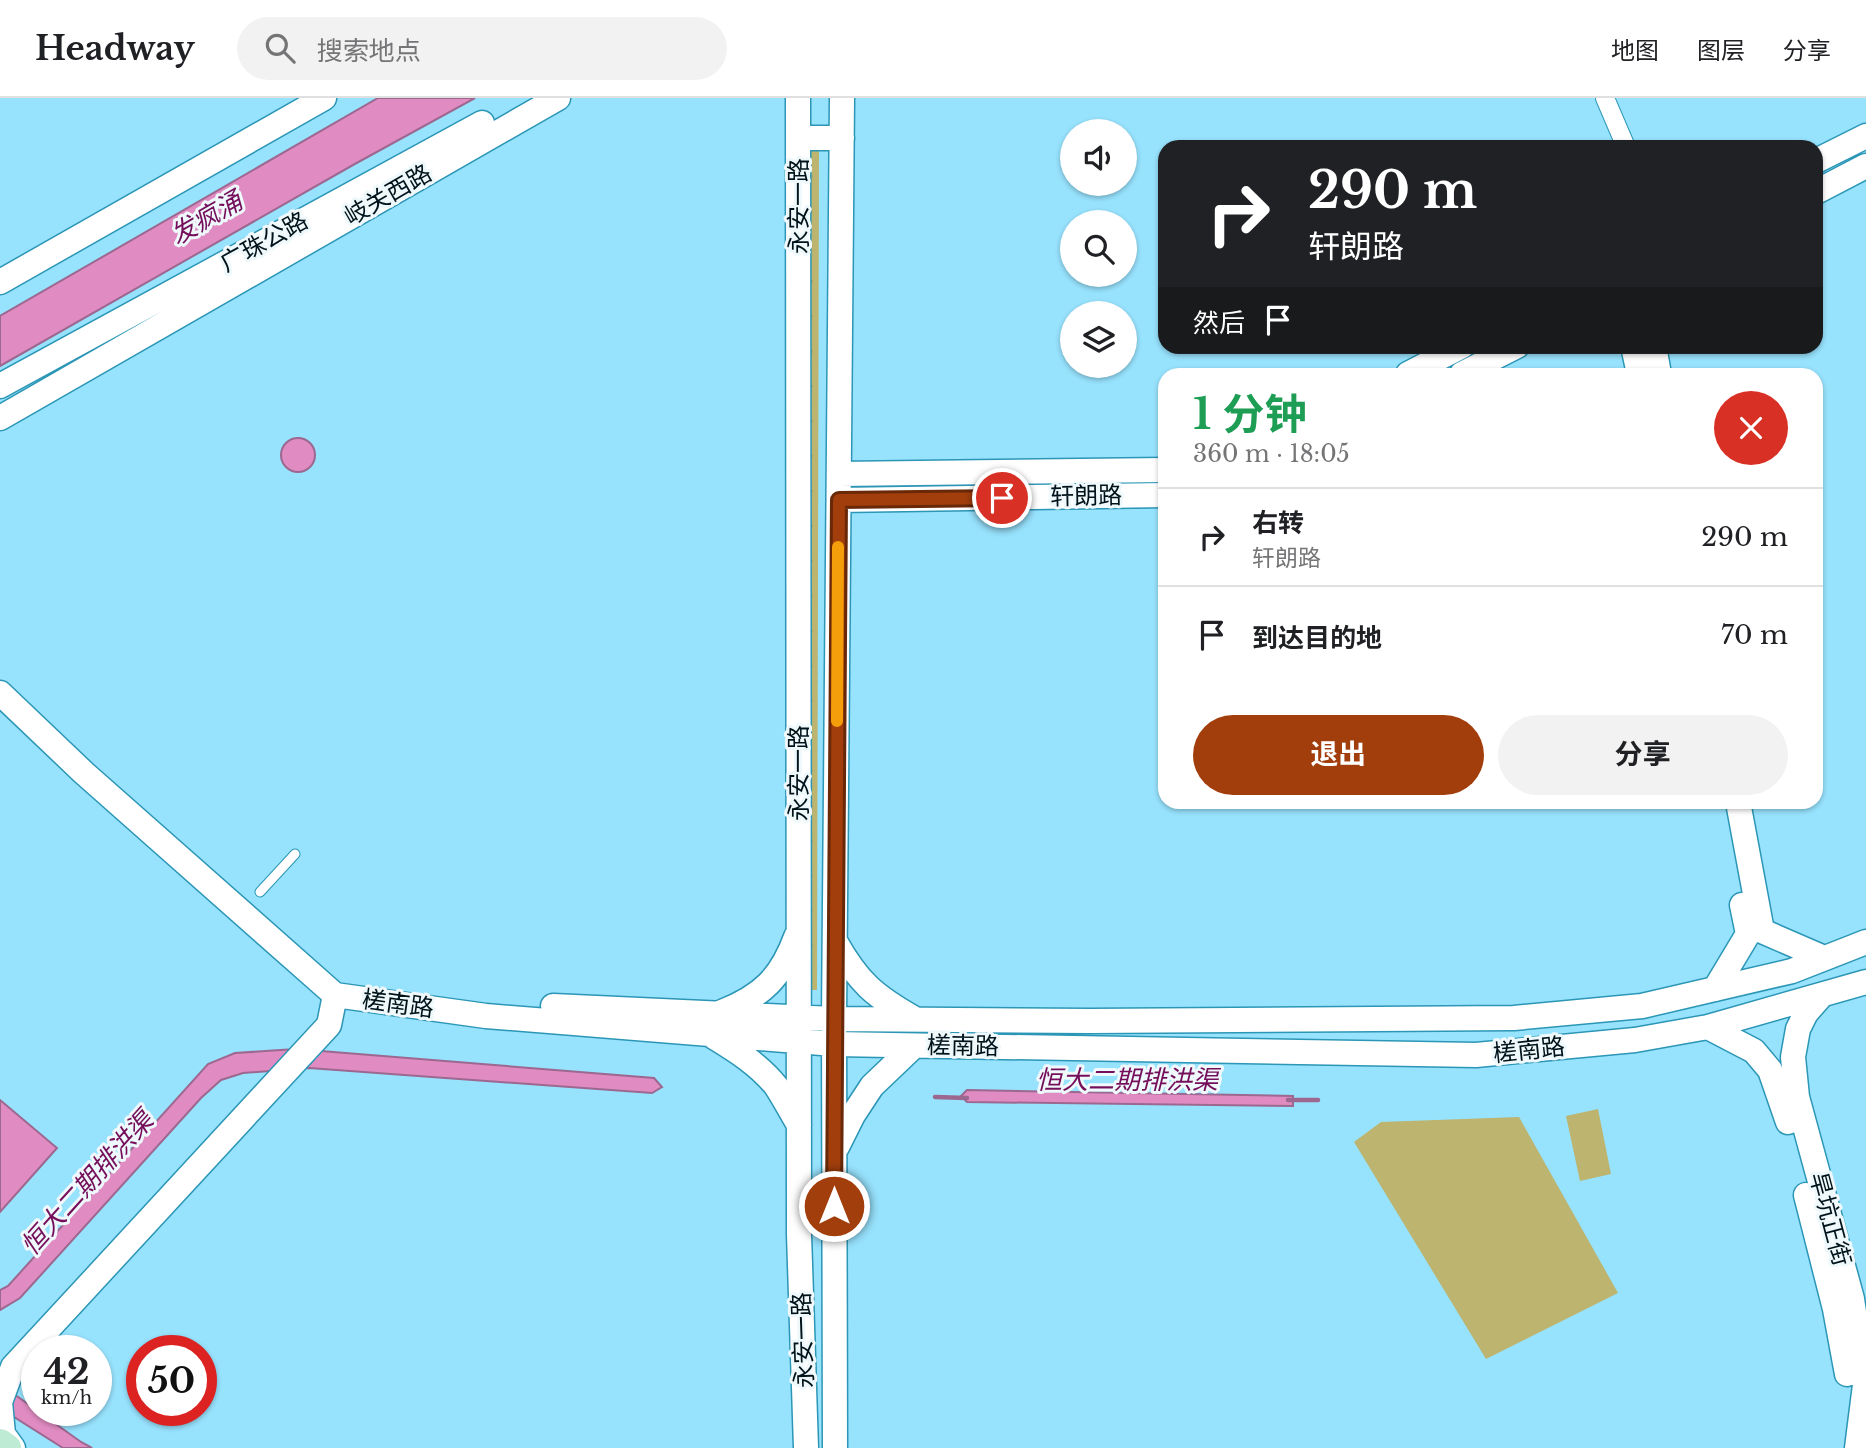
<!DOCTYPE html>
<html lang="zh">
<head>
<meta charset="utf-8">
<style>
	:root { --surface:#fff; --page:#f2f2f2; --text:#202124; --muted:#757577; --line:#e0e0e0; --accent:#a23e0c }
	body { margin:0; font-family:"Libre Baskerville","Noto Sans SC",serif; background:var(--page); color:var(--text); height:100vh; display:flex; flex-direction:column; font-size:26px; white-space:nowrap }
	* { box-sizing:border-box; margin:0 }
	p { font-size:23px; color:var(--muted) }
	.icon { flex:none; width:38px; height:38px; fill:none; stroke:currentColor; stroke-width:2; stroke-linecap:round; stroke-linejoin:round }
	.map { position:relative; flex:1; overflow:hidden }
	.details { position:absolute; left:1158px; top:270px; width:665px; height:441px; display:flex; flex-direction:column; background:var(--surface); border-radius:21px; box-shadow:0 2px 5px #0004 }
	.details>* { flex:none }
	.hud { position:absolute; left:1158px; top:42px; width:665px; height:214px; border-radius:21px; box-shadow:0 2px 5px #0004; background:#202124; color:#fff; overflow:hidden }
	.controls { position:absolute; left:1060px; top:21px; display:grid; gap:14px }
	.controls a { display:grid; place-items:center; width:77px; height:77px; border-radius:50%; background:var(--surface); box-shadow:0 2px 5px #0004; font-size:35px }
	.speed { position:absolute; left:21px; top:1237px; display:flex; gap:14px; font-size:35px; font-weight:700; text-align:center }
	.speed>* { display:grid; place-content:center; width:91px; height:91px; border-radius:50%; background:var(--surface); box-shadow:0 2px 5px #0004; line-height:1 }
	.speed small { font-size:18px; font-weight:400 }
	.speed .limit { border:10px solid #d22; background:#fff; color:#111 }
	.pin { position:absolute; display:grid; place-items:center; width:60px; height:60px; color:#fff; margin:-30px; border:4px solid #fff; border-radius:50%; box-shadow:0 2px 7px #0007 }
	.me { position:absolute; width:77px; margin:-38px; rotate:0deg; stroke-linejoin:round; filter:drop-shadow(0 0 5px #0008) }
	.turn { display:flex; align-items:center; gap:24px; height:147px; padding:0 35px; font-size:32px }
	.turn .icon { width:91px; height:91px; stroke-width:2.5 }
	.turn b { display:block; font-size:49px; line-height:60px }
	.then { display:flex; align-items:center; height:66px; padding:0 35px; background:#0003; gap:14px; font-size:26px }
	.round { display:grid; place-items:center; flex:none; width:74px; height:74px; border-radius:37px; background:var(--page) }
	.overview { display:flex; align-items:center; justify-content:space-between; height:119px; padding:0 35px }
	h1 { font-size:42px; font-weight:700; line-height:52px; color:#1e9e55 }
	.primary-button { display:flex; gap:14px; margin-top:auto; padding:14px 35px }
	.primary-button a { flex:1; height:80px; border-radius:42px; background:var(--accent); color:#fff; font-size:28px; font-weight:700; line-height:80px; text-align:center }
	.primary-button a+a { background:var(--page); color:var(--text) }
	ul { padding:0; list-style:none }
	li { display:flex; align-items:center; gap:21px; height:98px; padding:0 35px; border-top:2px solid var(--line) }
	li div { flex:1 }
	li b { display:block; font-size:26px }
	li em { font-style:normal }
	header { display:flex; align-items:center; gap:42px; box-sizing:border-box; height:98px; padding:0 35px; background:var(--surface); border-bottom:2px solid var(--line) }
	header strong { font-size:33px }
	nav { display:flex; gap:38px; margin-inline-start:auto; font-size:24px }
	.search { width:490px; height:63px; background:var(--page); display:flex; align-items:center; gap:18px; box-sizing:border-box; padding:0 24px; border-radius:38px; color:var(--muted); font-size:26px }
	.map>svg:first-child { display:block }
	.grass { fill:url(#grass-tufts) }
	.pitch { fill:#bdb46f }
	.water { fill:#e08cc2; stroke:#9d6890; stroke-width:2 }
	.lines { fill:none; stroke-linecap:round; stroke-linejoin:round }
	.stream { stroke:#9d6890; stroke-width:4.5 }
	.lane-casing { stroke:#2b96b5; stroke-width:11 }
	.street-casing { stroke:#2b96b5; stroke-width:20 }
	.secondary-casing { stroke:#2b96b5; stroke-width:27 }
	.primary-casing { stroke:#fff; stroke-width:31 }
	.lane { stroke:#fff; stroke-width:9 }
	.street { stroke:#fff; stroke-width:18 }
	.secondary { stroke:#fff; stroke-width:24 }
	.primary { stroke:#beebd4; stroke-width:28 }
	.route-casing { stroke:#692808; stroke-width:18 }
	.route { stroke:#a23e0c; stroke-width:12 }
	.slow { stroke:#f59e0b; stroke-width:12 }
	.labels { text-anchor:middle; stroke-width:6; stroke-linejoin:round; paint-order:stroke }
	.street-label { font-size:24px; fill:#01131a; stroke:#eff8fb }
	.water-label { font-size:26px; font-style:italic; fill:#740e5a; stroke:#eff8fb }
</style>
</head>
<body>
<header>
<strong>Headway</strong>
<div class="search"><svg class="icon" aria-label="search" viewBox="0 0 24 24"><circle cx="10" cy="10" r="6"/><path d="M15 15l6 6"/></svg>搜索地点</div>
<nav><a>地图</a><a>图层</a><a>分享</a></nav>
</header>
<div class="map">
<svg width="1866" height="1350" viewBox="0 0 1866 1350">
	<defs>
		<pattern id="grass-tufts" width="24" height="20" patternUnits="userSpaceOnUse" patternTransform="scale(1.75)"><rect width="24" height="20" fill="#bdb46f"/><path d="M3 7l-1-3M5 7V3M7 7l1-3M15 17l-1-3M17 17v-4M19 17l1-3" fill="none" stroke="#a19a60"/></pattern>
	</defs>
	<rect width="100%" height="100%" fill="#97e2fd"/>
	<!-- grass -->
	<path class="grass" d="M809,51L819,52L817,892H806Z"/>
	<!-- pitch -->
	<path class="pitch" d="M1598,1011L1611,1076L1580,1083L1566,1018Z
		M1519,1019L1618,1195L1486,1261L1354,1044L1381,1024Z"/>
	<!-- water -->
	<path class="water" d="M378,0H475L353,67L0,268V218Z
		M281 357a17 17 0 1 1 34 0a17 17 0 1 1-34 0Z
		M296,951L654,980L662,989L652,995L309,970L243,975L221,982L201,1000L20,1200L0,1212V1192L8,1188L208,966L235,955Z
		M967,992L1293,998V1008L967,1004L961,998Z
		M0,1002L57,1050L0,1114Z
		M0,1286L81,1344L92,1350H63L0,1310Z"/>
	<g class="lines">
		<!-- stream -->
		<path class="stream" d="M935,999L967,1000
			M1288,1002H1318"/>
		<defs>
			<path id="lane" d="M260,794L295,756"/>
			<path id="street" d="M1605,0L1626,49"/>
			<path id="secondary" d="M798,0L799,1136L806,1350
				M799,40H842
				M1816,63L1866,38
				M1816,94L1866,68
				M0,184L324,0
				M1633,248L1639,276
				M1654,248L1659,276
				M1408,276L1462,248
				M1462,276L1517,248
				M0,288L482,25
				M0,320L558,0
				M839,376L1166,372
				M839,402L1166,397
				M0,595L84,675L335,897
				M1738,704L1762,833L1824,860
				M835,843C858,884 874,898 915,921
				M1715,891L1748,836L1742,807
				M335,897L486,918L834,946L1476,957L1635,942L1708,929L1866,884
				M1820,899L1806,915L1798,931L1793,959L1797,999L1852,1201L1865,1287L1857,1350
				M553,908L834,921L1090,923L1514,920L1642,908L1792,873L1866,844
				M722,914C762,898 781,880 796,839
				M1708,929L1754,953L1770,972L1788,1024
				M714,939C737,953 759,967 776,988C784,1000 791,1014 799,1027
				M837,1049L853,1017L872,988L914,948
				M1806,1097L1835,1211L1847,1276
				M13,1350L3,1336L0,1304L13,1269L329,927L335,897
				M835,1350L834,921L842,0"/>
			<path id="primary" d="M0,1345L7,1350"/>
		</defs>
		<!-- lane casing -->
		<use href="#lane" class="lane-casing"/>
		<!-- street casing -->
		<use href="#street" class="street-casing"/>
		<!-- secondary casing -->
		<use href="#secondary" class="secondary-casing"/>
		<!-- primary casing -->
		<use href="#primary" class="primary-casing"/>
		<!-- lane -->
		<use href="#lane" class="lane"/>
		<!-- street -->
		<use href="#street" class="street"/>
		<!-- secondary -->
		<use href="#secondary" class="secondary"/>
		<!-- primary -->
		<use href="#primary" class="primary"/>
	</g>
	<g class="lines">
		<defs>
			<path id="route" d="M834,1108L839,402L1002,400"/>
		</defs>
		<!-- route casing -->
		<use href="#route" class="route-casing"/>
		<!-- route -->
		<use href="#route" class="route"/>
		<!-- slow -->
		<path class="slow" d="M837,623L838,449"/>
	</g>
	<g class="labels">
		<!-- street labels -->
		<g class="street-label">
			<text transform="translate(388 97) rotate(-30)" y="8">岐关西路</text>
			<text transform="translate(799 108) rotate(-90)" y="8">永安一路</text>
			<text transform="translate(264 144) rotate(-29)" y="8">广珠公路</text>
			<text transform="translate(1086 398) rotate(-1)" y="8">轩朗路</text>
			<text transform="translate(799 675) rotate(-90)" y="8">永安一路</text>
			<text transform="translate(398 906) rotate(8)" y="8">槎南路</text>
			<text transform="translate(963 948) rotate(1)" y="8">槎南路</text>
			<text transform="translate(1529 952) rotate(-6)" y="8">槎南路</text>
			<text transform="translate(1830 1121) rotate(75)" y="8">旱坑正街</text>
			<text transform="translate(803 1242) rotate(-92)" y="8">永安一路</text>
		</g>
		<!-- water labels -->
		<g class="water-label">
			<text transform="translate(206 120) rotate(-30)" y="9">发疯涌</text>
			<text x="1127" y="991">恒大二期排洪渠</text>
			<text transform="translate(87 1085) rotate(-48)" y="9">恒大二期排洪渠</text>
		</g>
	</g>
</svg>
<div class="controls">
<a><svg class="icon" aria-label="sound" viewBox="0 0 24 24"><path d="M4 9h4l5-4v14l-5-4H4zM17 9q2 3 0 6"/></svg></a>
<a><svg class="icon" aria-label="search" viewBox="0 0 24 24"><circle cx="10" cy="10" r="6"/><path d="M15 15l6 6"/></svg></a>
<a><svg class="icon" aria-label="layers" viewBox="0 0 24 24"><path d="M12 4l9 5-9 5-9-5zM3 14l9 5 9-5"/></svg></a>
</div>
<div class="speed"><div>42<small>km/h</small></div><div class="limit">50</div></div>
<div class="pin" style="left:1002px;top:400px;background:#d93025"><svg class="icon" aria-label="arrive" viewBox="0 0 24 24"><path d="M6 21V4h12l-3 4 3 4H6"/></svg></div>
<svg class="me" style="left:834px;top:1108px" viewBox="-20 -20 40 40"><circle r="17" fill="#a23e0c" stroke="#fff" stroke-width="3"/><path d="M0-11L8 9 0 5-8 9z" fill="#fff"/></svg>
<div class="hud">
<div class="turn"><svg class="icon" aria-label="right" viewBox="0 0 24 24"><path d="M7 20v-9h11M14 6l5 5-5 5"/></svg><div><b>290 m</b>轩朗路</div></div>
<div class="then">然后<svg class="icon" aria-label="arrive" viewBox="0 0 24 24"><path d="M6 21V4h12l-3 4 3 4H6"/></svg></div>
</div>
<section class="details">
<div class="overview"><div><h1>1 分钟</h1><p>360 m · 18:05</p></div><a class="round" style="background:#d93025;color:#fff"><svg class="icon" aria-label="close" viewBox="0 0 24 24"><path d="M6 6l12 12M18 6L6 18"/></svg></a></div>
<ul>
<li><svg class="icon" aria-label="right" viewBox="0 0 24 24"><path d="M7 20v-9h11M14 6l5 5-5 5"/></svg><div><b>右转</b><p>轩朗路</p></div><em>290 m</em></li>
<li><svg class="icon" aria-label="arrive" viewBox="0 0 24 24"><path d="M6 21V4h12l-3 4 3 4H6"/></svg><div><b>到达目的地</b></div><em>70 m</em></li>
</ul>
<div class="primary-button"><a>退出</a><a>分享</a></div>
</section>
</div>
</body>
</html>
